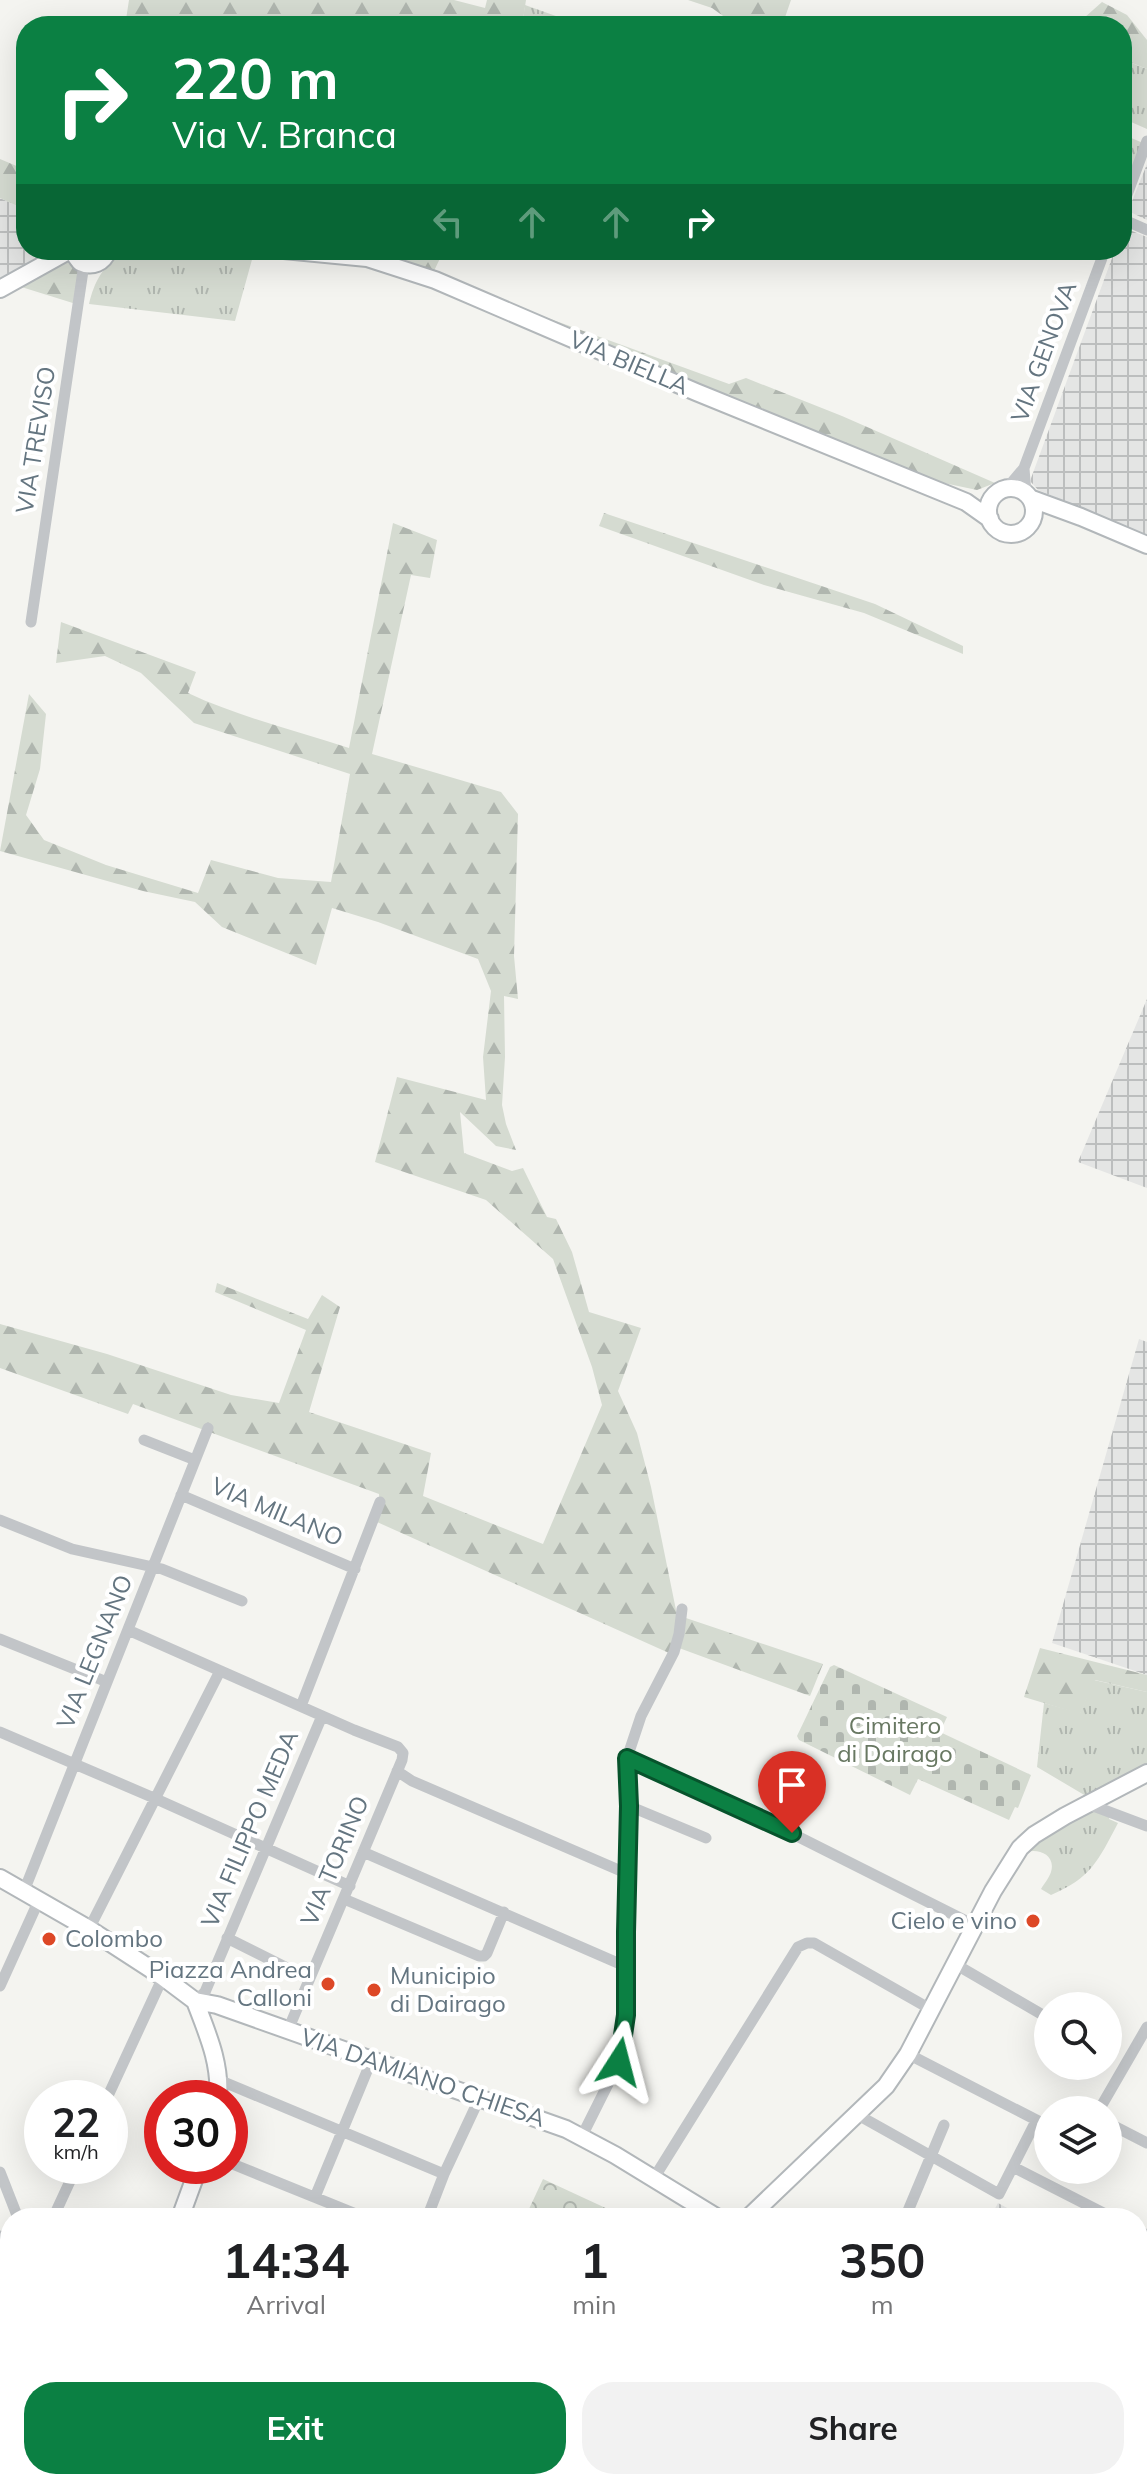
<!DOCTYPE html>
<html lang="en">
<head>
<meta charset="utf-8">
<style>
	:root { --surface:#fff; --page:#f2f2f2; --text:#202124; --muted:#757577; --accent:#0b8043 }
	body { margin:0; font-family:Mulish,sans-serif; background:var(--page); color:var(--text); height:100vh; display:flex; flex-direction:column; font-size:30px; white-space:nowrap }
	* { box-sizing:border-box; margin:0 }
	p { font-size:26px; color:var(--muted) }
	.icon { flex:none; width:44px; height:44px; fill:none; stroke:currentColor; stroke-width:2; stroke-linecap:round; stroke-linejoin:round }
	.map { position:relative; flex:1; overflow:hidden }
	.sheet { position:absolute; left:0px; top:2208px; width:1148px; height:282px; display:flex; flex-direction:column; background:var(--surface); border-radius:32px 32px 0 0; box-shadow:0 8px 32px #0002 }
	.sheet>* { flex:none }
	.banner { position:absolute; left:16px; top:16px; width:1116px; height:244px; border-radius:32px; box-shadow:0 8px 32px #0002; background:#0b8043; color:#fff; overflow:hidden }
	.buttons { position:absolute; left:1034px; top:1992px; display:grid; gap:16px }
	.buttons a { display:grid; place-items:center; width:88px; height:88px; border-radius:50%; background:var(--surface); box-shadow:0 8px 32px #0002; font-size:40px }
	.speed { position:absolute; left:24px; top:2080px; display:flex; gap:16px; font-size:40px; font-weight:700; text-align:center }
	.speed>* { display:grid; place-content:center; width:104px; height:104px; border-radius:50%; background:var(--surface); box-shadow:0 8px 32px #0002; line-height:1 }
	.speed small { font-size:20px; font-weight:400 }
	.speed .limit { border:12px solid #d22; background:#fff; color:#111 }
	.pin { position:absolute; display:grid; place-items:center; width:68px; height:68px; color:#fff; margin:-82px -34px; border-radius:50% 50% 50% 0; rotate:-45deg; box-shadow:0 0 8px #0007 }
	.pin .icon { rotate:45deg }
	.me { position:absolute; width:88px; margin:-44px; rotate:9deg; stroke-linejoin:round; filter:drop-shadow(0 0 6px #0008) }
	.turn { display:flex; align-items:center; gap:28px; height:168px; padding:0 24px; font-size:36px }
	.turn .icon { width:104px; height:104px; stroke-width:2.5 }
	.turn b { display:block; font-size:56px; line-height:68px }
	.lanes { display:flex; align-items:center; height:76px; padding:0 24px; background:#0003; justify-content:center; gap:40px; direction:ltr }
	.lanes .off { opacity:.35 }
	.eta { display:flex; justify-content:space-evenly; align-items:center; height:136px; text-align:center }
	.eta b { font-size:48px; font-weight:700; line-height:56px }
	.action { display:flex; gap:16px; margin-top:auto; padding:16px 24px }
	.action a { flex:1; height:92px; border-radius:32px; background:var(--accent); color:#fff; font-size:32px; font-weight:700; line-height:92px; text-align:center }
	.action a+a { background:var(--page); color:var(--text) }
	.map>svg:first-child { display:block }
	.industrial { fill:url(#industrial-grid) }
	.grass { fill:url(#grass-tufts) }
	.forest { fill:url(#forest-firs) }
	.cemetery { fill:url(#cemetery-stones) }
	.park { fill:url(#park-crowns) }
	.pitch { fill:#d5dbd1 }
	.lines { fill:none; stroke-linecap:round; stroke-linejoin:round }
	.secondary-casing { stroke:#b2b7ba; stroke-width:20 }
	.street { stroke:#c2c5c8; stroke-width:11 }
	.secondary { stroke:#fff; stroke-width:16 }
	.route-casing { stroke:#07532c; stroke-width:20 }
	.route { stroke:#0b8043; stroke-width:14 }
	.poi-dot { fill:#dd4827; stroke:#fff; stroke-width:3 }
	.labels { text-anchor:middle; stroke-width:8; stroke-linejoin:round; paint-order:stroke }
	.street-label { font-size:24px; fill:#647580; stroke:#fff }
	.park-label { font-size:24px; fill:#687862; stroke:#fff }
	.poi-label { font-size:24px; fill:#647580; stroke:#fff; text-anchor:end }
</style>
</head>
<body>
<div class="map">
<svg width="1147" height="2489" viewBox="0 0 1147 2489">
	<defs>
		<pattern id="industrial-grid" width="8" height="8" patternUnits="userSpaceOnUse" patternTransform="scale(2)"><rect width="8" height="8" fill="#e4e5e4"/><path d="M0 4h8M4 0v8" fill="none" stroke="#bcbebe"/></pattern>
		<pattern id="grass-tufts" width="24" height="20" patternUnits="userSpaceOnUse" patternTransform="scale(2)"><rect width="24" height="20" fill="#d5dbd1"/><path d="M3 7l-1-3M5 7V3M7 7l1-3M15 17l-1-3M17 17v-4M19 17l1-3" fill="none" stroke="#b0b6af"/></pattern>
		<pattern id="forest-firs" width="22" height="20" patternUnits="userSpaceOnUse" patternTransform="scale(2)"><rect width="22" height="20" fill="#d5dbd1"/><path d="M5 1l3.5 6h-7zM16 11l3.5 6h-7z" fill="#b0b6af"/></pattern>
		<pattern id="cemetery-stones" width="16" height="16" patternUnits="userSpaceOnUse" patternTransform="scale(2)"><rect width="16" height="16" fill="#d5dbd1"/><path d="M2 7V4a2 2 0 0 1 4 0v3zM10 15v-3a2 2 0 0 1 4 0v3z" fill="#b0b6af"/></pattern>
		<pattern id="park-crowns" width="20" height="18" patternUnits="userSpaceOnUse" patternTransform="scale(2)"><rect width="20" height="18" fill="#d5dbd1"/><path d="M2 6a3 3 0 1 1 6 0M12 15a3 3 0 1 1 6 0" fill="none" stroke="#b0b6af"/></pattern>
	</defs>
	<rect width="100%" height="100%" fill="#f4f4f0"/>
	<!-- industrial -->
	<path class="industrial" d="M1147,164V220L1128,211Z
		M0,198L26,210V250H50L0,278Z
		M1127,229L1147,237V535L1038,490L1030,481L1115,250H1122L1123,230Z
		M1147,999V1188L1078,1162Z
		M1139,1339L1147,1342V1675L1052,1643Z
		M998,2203L1025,2218H990Z"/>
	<!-- grass -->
	<path class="grass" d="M525,5L584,26H522Z
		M1124,60L1147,69V129L1122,118V66Z
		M1122,134L1143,143L1122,197Z
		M129,250H192L253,256L235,321L89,304C95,279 105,262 129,250Z
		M1094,1680L1147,1692V1763L1086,1796L1037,1767L1044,1703L1080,1713Z
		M1090,1809L1110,1816L1109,1819L1118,1823C1098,1861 1091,1878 1051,1895L1041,1889C1044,1884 1049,1878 1051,1872C1056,1855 1039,1848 1026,1852L1039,1837Z"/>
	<!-- forest -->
	<path class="forest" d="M129,0H454L485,8L487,0H526L522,26H167L145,23L143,26H125Z
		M688,0H791L782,26H737L712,8Z
		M1102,2L1127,15L1147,40V69L1122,59V26H1075Z
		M0,159L26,170V210L0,198Z
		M342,250H444L434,271L367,253Z
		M65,260L80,274L76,304L15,285Z
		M534,313L729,384L746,378L842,416L995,483L977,490L939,482L667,372Z
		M604,513L875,604L963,646V654L864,613L764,585L599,526Z
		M393,523L437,540L430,578L411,575L372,754L501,792L518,814L514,956L518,999L504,996L505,1057L502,1105L506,1124L516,1150L496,1146L460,1112L464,1153L512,1171L523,1168L547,1217L556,1219L572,1252L589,1312L641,1328L618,1391L637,1433L651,1487L677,1615L823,1664L810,1696L679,1648L669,1653L377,1522L380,1515L379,1494L133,1404L128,1414L0,1368V1324L107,1354L231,1395L279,1403L306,1330L215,1292L217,1283L308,1319L322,1295L340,1307L309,1412L431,1453L423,1496L543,1544L602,1405L592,1367L553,1259L486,1200L375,1162L397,1077L486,1100L483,1057L491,991L478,959L378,922L332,908L316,965L222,927L195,902L143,891L0,851L29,694L46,714L40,769L26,815L44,840L106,865L198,893L211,860L278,878L331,882L350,774L194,723L141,673L105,656L56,663L61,622L196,672L188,693C239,717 295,730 349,748Z
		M1040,1648L1147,1675V1692L1095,1680L1080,1714L1024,1697Z"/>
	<!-- cemetery -->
	<path class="cemetery" d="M834,1665L947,1717L940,1732L1031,1775L1018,1808L1015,1807L1009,1820L918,1779L910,1795L799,1740L797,1736L830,1667Z"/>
	<!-- park -->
	<path class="park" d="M543,2179L625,2217V2218H546L529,2209Z"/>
	<!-- pitch -->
	<path class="pitch" d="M201,2480H315L312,2489H207Z"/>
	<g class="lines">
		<defs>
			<path id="secondary" d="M71,250L80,262C92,268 104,263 108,250
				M284,250L367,258L435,280L696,392L966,502L990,519
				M0,289L70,250
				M988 511a23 23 0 1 1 46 0a23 23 0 1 1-46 0Z
				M1032,499L1081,517L1147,545
				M0,1878L89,1929L163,1977L195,2001L217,2005L566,2129L615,2155L718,2218
				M195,2001C207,2033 221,2063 218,2098
				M180,2218L199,2166
				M748,2218L886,2086L908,2054L993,1891L1020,1848L1034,1835L1065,1816L1147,1773
				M1138,2427L1147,2431
				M187,2480L190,2489"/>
		</defs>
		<!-- secondary casing -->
		<use href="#secondary" class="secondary-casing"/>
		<!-- street -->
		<path class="street" d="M1122,208L1147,141
			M1122,219L1147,230
			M1024,469L1026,493
			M1007,488L1024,468L1105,250
			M31,622L84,264
			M144,1440L195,1460
			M181,1495L355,1569
			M0,1520L72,1549L162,1569L242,1601
			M128,1630L354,1730L398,1747L403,1753L402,1760L288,2030
			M0,1639L107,1682
			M301,1706L380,1502
			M0,1732L154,1798L350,1886
			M627,1758L765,1820L976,1926
			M397,1771L412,1781L628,1874
			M1088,1804L1147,1826
			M629,1806L706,1838
			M363,1852L627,1967
			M24,1891L208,1428
			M344,1899L479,1956H484L487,1953L504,1912
			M89,1929L220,1671
			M227,1938L309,1979
			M955,1964L1048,2018
			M0,1986L39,1900
			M195,2001L205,1992L322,1716
			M908,2054L1048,2126
			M219,2080L444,2174
			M107,2098L163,1977
			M1099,2110L1147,2027
			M858,2115L999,2194L1036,2121
			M1108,2123L1147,2143
			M582,2136L619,2062L624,2039L629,1806L627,1758L641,1716L674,1652L679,1634L682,1609
			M230,2163L366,2218
			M1013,2167L1113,2218
			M0,2172L18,2218
			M654,2178L798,1947L807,1943H814L932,2010
			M315,2197L372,2059
			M53,2218L77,2166
			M427,2218L444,2174L480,2097
			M905,2218L944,2125
			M1138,2231L1147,2235
			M0,2236L10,2241
			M0,2315L10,2320
			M1138,2330L1147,2315
			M0,2349L10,2330
			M0,2422L10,2426
			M127,2480L147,2489
			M460,2480L478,2489
			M713,2480L724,2489
			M759,2480L777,2489
			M393,2489L397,2480
			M536,2489L539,2480
			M649,2489L653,2480
			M815,2489L821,2480
			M928,2489L932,2480
			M1009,2489L1013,2480
			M1115,2489L1119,2480"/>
		<!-- secondary -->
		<use href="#secondary" class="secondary"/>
	</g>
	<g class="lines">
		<defs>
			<path id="route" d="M619,2062L626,2015V1932L629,1806L627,1758L792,1833"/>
		</defs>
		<!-- route casing -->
		<use href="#route" class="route-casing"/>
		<!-- route -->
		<use href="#route" class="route"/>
	</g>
	<!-- markers -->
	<g class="poi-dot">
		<circle cx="1033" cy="1921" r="8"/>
		<circle cx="49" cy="1939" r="8"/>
		<circle cx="328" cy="1984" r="8"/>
		<circle cx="374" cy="1990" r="8"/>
	</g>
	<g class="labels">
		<!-- street labels -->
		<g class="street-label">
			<text transform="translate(1044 352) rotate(-70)" y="8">VIA GENOVA</text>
			<text transform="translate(629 363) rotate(23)" y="8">VIA BIELLA</text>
			<text transform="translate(36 440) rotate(-81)" y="8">VIA TREVISO</text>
			<text transform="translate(277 1512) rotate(23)" y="8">VIA MILANO</text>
			<text transform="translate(95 1652) rotate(-68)" y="8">VIA LEGNANO</text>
			<text transform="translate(250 1829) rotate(-67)" y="8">VIA FILIPPO MEDA</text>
			<text transform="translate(335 1861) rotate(-67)" y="8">VIA TORINO</text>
			<text transform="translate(423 2078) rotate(19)" y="8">VIA DAMIANO CHIESA</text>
		</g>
		<!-- park labels -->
		<g class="park-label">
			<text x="895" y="1734">Cimitero<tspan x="895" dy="28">di Dairago</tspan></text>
		</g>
		<!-- poi labels -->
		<g class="poi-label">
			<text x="1017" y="1929">Cielo e vino</text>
			<text x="65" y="1947" text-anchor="start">Colombo</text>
			<text x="312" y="1978">Piazza Andrea<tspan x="312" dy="28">Calloni</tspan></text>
			<text x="390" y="1984" text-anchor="start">Municipio<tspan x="390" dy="28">di Dairago</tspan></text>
		</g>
	</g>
</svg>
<div class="buttons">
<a><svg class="icon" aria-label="search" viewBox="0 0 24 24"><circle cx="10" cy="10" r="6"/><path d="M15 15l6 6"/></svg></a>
<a><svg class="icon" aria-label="layers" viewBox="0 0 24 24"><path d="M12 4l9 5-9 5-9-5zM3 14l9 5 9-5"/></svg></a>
</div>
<div class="speed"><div>22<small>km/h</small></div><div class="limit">30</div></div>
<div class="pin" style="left:792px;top:1833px;background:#d93025"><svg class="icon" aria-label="arrive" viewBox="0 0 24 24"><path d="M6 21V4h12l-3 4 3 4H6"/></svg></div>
<svg class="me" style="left:619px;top:2062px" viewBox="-20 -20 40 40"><path d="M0-17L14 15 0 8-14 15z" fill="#0b8043" stroke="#fff" stroke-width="4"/></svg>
<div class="banner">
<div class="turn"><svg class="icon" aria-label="right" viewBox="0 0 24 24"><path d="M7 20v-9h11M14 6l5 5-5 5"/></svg><div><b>220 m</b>Via V. Branca</div></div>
<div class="lanes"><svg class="icon off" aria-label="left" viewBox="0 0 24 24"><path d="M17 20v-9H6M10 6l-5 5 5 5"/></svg><svg class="icon off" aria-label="ahead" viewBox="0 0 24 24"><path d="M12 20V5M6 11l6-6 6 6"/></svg><svg class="icon off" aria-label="ahead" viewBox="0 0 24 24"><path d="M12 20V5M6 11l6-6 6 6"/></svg><svg class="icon" aria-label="right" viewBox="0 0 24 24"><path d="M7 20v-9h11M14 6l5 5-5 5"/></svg></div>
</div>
<section class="sheet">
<div class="eta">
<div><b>14:34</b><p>Arrival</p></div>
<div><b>1</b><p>min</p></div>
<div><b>350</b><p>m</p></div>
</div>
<div class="action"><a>Exit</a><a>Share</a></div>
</section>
</div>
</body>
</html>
